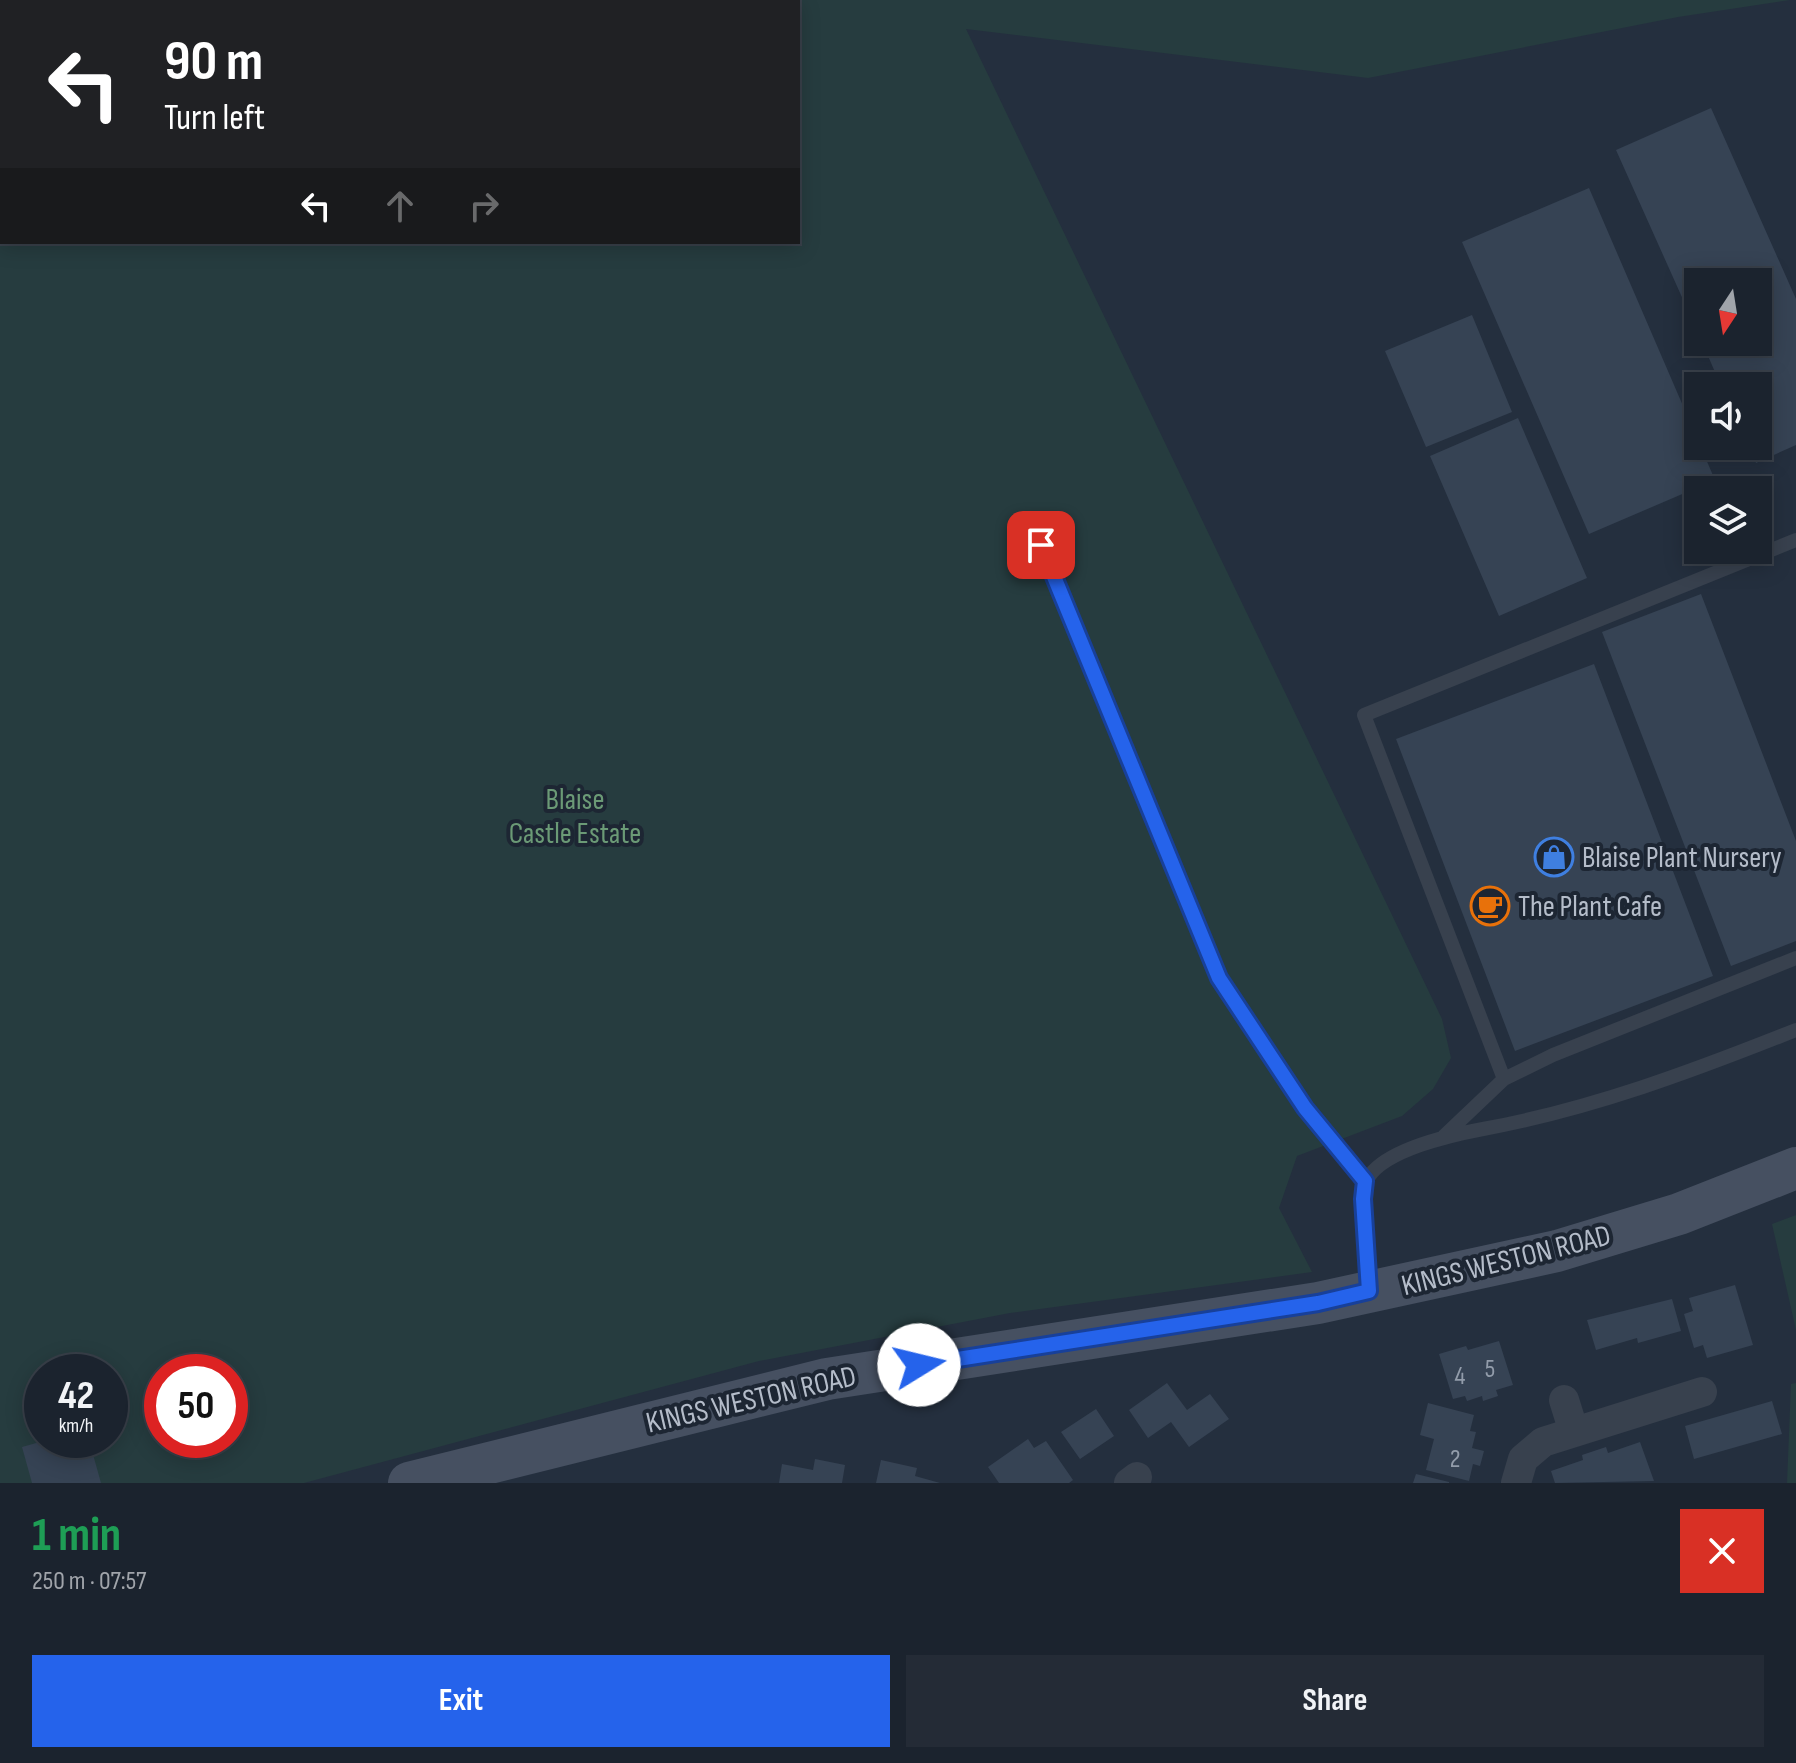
<!DOCTYPE html>
<html lang="en">
<head>
<meta charset="utf-8">
<style>
	:root { --surface:#1b232e; --page:#242b36; --text:#f1f3f6; --muted:#a0a4aa; --line:#39404a; --accent:#2563eb }
	body { margin:0; font-family:"Sofia Sans Condensed",sans-serif; background:var(--page); color:var(--text); height:100vh; display:flex; flex-direction:column; font-size:30px; white-space:nowrap }
	* { box-sizing:border-box; margin:0 }
	p { font-size:26px; color:var(--muted) }
	.icon { flex:none; width:44px; height:44px; fill:none; stroke:currentColor; stroke-width:2; stroke-linecap:round; stroke-linejoin:round }
	.map { position:relative; height:1483px; overflow:hidden }
	.sheet { display:flex; flex-direction:column; background:var(--surface); flex:1 }
	.sheet>* { flex:none }
	.banner { position:absolute; left:0px; top:0px; width:800px; height:244px; box-shadow:0 4px 20px #0003,0 0 0 2px var(--line); background:#202124; color:#fff; overflow:hidden }
	.needle { width:52px; rotate:192deg }
	.fabs { position:absolute; left:1684px; top:268px; display:grid; gap:16px }
	.fabs a { display:grid; place-items:center; width:88px; height:88px; border-radius:0px; background:var(--surface); box-shadow:0 4px 20px #0003,0 0 0 2px var(--line); font-size:40px }
	.speed { position:absolute; left:24px; top:1354px; display:flex; gap:16px; font-size:40px; font-weight:700; text-align:center }
	.speed>* { display:grid; place-content:center; width:104px; height:104px; border-radius:50%; background:var(--surface); box-shadow:0 4px 20px #0003,0 0 0 2px var(--line); line-height:1 }
	.speed small { font-size:20px; font-weight:400 }
	.speed .limit { border:12px solid #d22; background:#fff; color:#111 }
	.pin { position:absolute; display:grid; place-items:center; width:68px; height:68px; color:#fff; margin:-34px; border-radius:16px; box-shadow:0 4px 12px #0006 }
	.me { position:absolute; width:88px; margin:-44px; rotate:81deg; stroke-linejoin:round; filter:drop-shadow(0 0 6px #0008) }
	.turn { display:flex; align-items:center; gap:28px; height:168px; padding:0 32px; font-size:36px }
	.turn .icon { width:104px; height:104px; stroke-width:2.5 }
	.turn b { display:block; font-size:56px; line-height:68px }
	.lanes { display:flex; align-items:center; height:76px; padding:0 32px; background:#0003; justify-content:center; gap:40px; direction:ltr }
	.lanes .off { opacity:.35 }
	.round { display:grid; place-items:center; flex:none; width:84px; height:84px; border-radius:0px; background:var(--page) }
	.headline { display:flex; align-items:center; justify-content:space-between; height:136px; padding:0 32px }
	h1 { font-size:48px; font-weight:700; line-height:60px; color:#1e9e55 }
	.cta { display:flex; gap:16px; margin-top:auto; padding:16px 32px }
	.cta a { flex:1; height:92px; border-radius:0px; background:var(--accent); color:#fff; font-size:32px; font-weight:700; line-height:92px; text-align:center }
	.cta a+a { background:var(--page); color:var(--text) }
	.map>svg:first-child { display:block }
	.green { fill:#263c3f; fill-rule:evenodd }
	.building { fill:#364354 }
	.lines { fill:none; stroke-linecap:round; stroke-linejoin:round }
	.service { stroke:#38414e; stroke-width:14 }
	.minor { stroke:#38414e; stroke-width:30 }
	.secondary { stroke:#465061; stroke-width:42 }
	.route-casing { stroke:#184099; stroke-width:20 }
	.route { stroke:#2563eb; stroke-width:14 }
	.labels { text-anchor:middle; stroke-width:8; stroke-linejoin:round; paint-order:stroke }
	.number-label { font-size:26px; fill:#929caa }
	.park-label { font-size:30px; fill:#6b9a76; stroke:#1d2633 }
	.poi-label { font-size:30px; fill:#b4bcc9; stroke:#1d2633; text-anchor:start }
	.street-label { font-size:30px; fill:#b4bcc9; stroke:#1d2633 }
</style>
</head>
<body>
<div class="map">
<svg width="1796" height="1483" viewBox="0 0 1796 1483">
	<rect width="100%" height="100%" fill="#242f3e"/>
	<!-- green -->
	<path class="green" d="M0,0H1790L1678,17L1368,78L966,29L1442,1019L1451,1058L1433,1089L1402,1116L1297,1156L1279,1208L1312,1272L1010,1313L759,1361L304,1483H0ZM2,2H798V242H2ZM42,1372H110V1440H42ZM162,1372H230V1440H162Z
		M1796,1215V1330L1772,1224Z
		M1796,1383V1483H1787L1791,1384Z"/>
	<!-- building -->
	<path class="building" d="M1711,108L1796,299V445L1756,463L1748,446H1758V386H1721L1702,342H1758V282H1698V333L1616,150Z
		M1589,188L1715,480L1589,534L1462,242Z
		M1472,315L1512,412L1426,447L1385,351Z
		M1518,418L1587,578L1499,616L1430,456Z
		M1701,594L1796,841V941L1731,966L1602,632Z
		M1594,664L1713,976L1515,1051L1396,739Z
		M1735,1285L1753,1345L1707,1358L1703,1345L1694,1348L1684,1314L1693,1311L1689,1298Z
		M1672,1299L1681,1331L1638,1343L1637,1338L1596,1350L1587,1320Z
		M1499,1341L1513,1385L1496,1390L1498,1396L1483,1401L1482,1396L1467,1401L1465,1396L1453,1399L1439,1354L1466,1346L1468,1350Z
		M1167,1383L1187,1410L1210,1394L1229,1419L1189,1447L1171,1422L1148,1438L1129,1410Z
		M1772,1401L1782,1434L1694,1459L1685,1426Z
		M1428,1403L1474,1415L1470,1431L1476,1432L1472,1448L1484,1451L1480,1466L1473,1464L1469,1481L1426,1470L1434,1439L1420,1435Z
		M1096,1409L1114,1436L1080,1459L1061,1432Z
		M1028,1439L1034,1448L1046,1441L1073,1480L1069,1483H999L988,1467Z
		M47,1440H89L101,1483H32L22,1447Z
		M1640,1442L1654,1481L1555,1483L1551,1471L1583,1460L1582,1455L1606,1447L1608,1453Z
		M815,1459L845,1465L842,1483H779L782,1464L813,1470Z
		M881,1460L917,1468L915,1476L940,1483H876Z
		M1416,1474L1449,1482V1483H1413Z"/>
	<g class="lines">
		<!-- service -->
		<path class="service" d="M1041,545L1219,978L1305,1108L1365,1181
			M1504,1079L1364,715L1796,540
			M1444,1136L1504,1079L1553,1055L1796,958
			M1369,1287C1368,1265 1359,1193 1368,1178C1385,1150 1451,1135 1483,1129C1592,1109 1693,1071 1796,1030"/>
		<!-- minor -->
		<path class="minor" d="M1564,1400L1574,1432
			M1129,1483L1137,1477
			M1516,1483L1523,1459L1543,1442L1702,1392"/>
		<!-- secondary -->
		<path class="secondary" d="M409,1483L827,1379L1318,1303L1557,1251L1679,1214L1796,1168"/>
	</g>
	<g class="lines">
		<defs>
			<path id="route" d="M919,1365L1318,1303L1369,1291L1363,1199L1365,1181L1305,1108L1219,978L1041,545"/>
		</defs>
		<!-- route casing -->
		<use href="#route" class="route-casing"/>
		<!-- route -->
		<use href="#route" class="route"/>
	</g>
	<!-- icons -->
	<defs>
		<symbol id="shop-ring" viewBox="-11 -11 22 22"><circle r="9.5" fill="#1d2633" stroke="#3f7fe0" stroke-width="1.5"/><path d="M-5-2.5h2.3a2.7 3.5 0 0 1 5.4 0H5L5.5 6h-11ZM-1.5-2.5h3a1.5 2.3 0 0 0-3 0Z" fill="#3f7fe0"/></symbol>
		<symbol id="cafe-ring" viewBox="-11 -11 22 22"><circle r="9.5" fill="#1d2633" stroke="#e8710a" stroke-width="1.5"/><path d="M-5.5-4.5H6V0H3Q3 3.5 0 3.5H-2.5Q-5.5 3.5-5.5 0ZM3-3.2v2h1.7v-2ZM-6 4.5H4V6H-6Z" fill="#e8710a"/></symbol>
	</defs>
	<g fill-rule="evenodd">
		<use href="#shop-ring" x="1532" y="835" width="44" height="44"/>
		<use href="#cafe-ring" x="1468" y="884" width="44" height="44"/>
	</g>
	<g class="labels">
		<!-- number labels -->
		<g class="number-label">
			<text x="1490" y="1377">5</text>
			<text x="1460" y="1384">4</text>
			<text x="1455" y="1467">2</text>
		</g>
		<!-- park labels -->
		<g class="park-label">
			<text x="575" y="809">Blaise<tspan x="575" dy="34">Castle Estate</tspan></text>
		</g>
		<!-- poi labels -->
		<g class="poi-label">
			<text x="1582" y="867">Blaise Plant Nursery</text>
			<text x="1518" y="916">The Plant Cafe</text>
		</g>
		<!-- street labels -->
		<g class="street-label">
			<text transform="translate(1506 1260) rotate(-14)" y="10">KINGS WESTON ROAD</text>
			<text transform="translate(751 1399) rotate(-13)" y="10">KINGS WESTON ROAD</text>
		</g>
	</g>
</svg>
<div class="fabs">
<a><svg class="needle" viewBox="-14 -14 28 28"><path d="M0-13l5 13h-10z" fill="#e53935"/><path d="M0 13l5-13h-10z" fill="#a0a4aa"/></svg></a>
<a><svg class="icon" aria-label="sound" viewBox="0 0 24 24"><path d="M4 9h4l5-4v14l-5-4H4zM17 9q2 3 0 6"/></svg></a>
<a><svg class="icon" aria-label="layers" viewBox="0 0 24 24"><path d="M12 4l9 5-9 5-9-5zM3 14l9 5 9-5"/></svg></a>
</div>
<div class="speed"><div>42<small>km/h</small></div><div class="limit">50</div></div>
<div class="pin" style="left:1041px;top:545px;background:#d93025"><svg class="icon" aria-label="arrive" viewBox="0 0 24 24"><path d="M6 21V4h12l-3 4 3 4H6"/></svg></div>
<svg class="me" style="left:919px;top:1365px" viewBox="-20 -20 40 40"><circle r="19" fill="#fff"/><path d="M0-13L10 11 0 6-10 11z" fill="#2563eb"/></svg>
<div class="banner">
<div class="turn"><svg class="icon" aria-label="left" viewBox="0 0 24 24"><path d="M17 20v-9H6M10 6l-5 5 5 5"/></svg><div><b>90 m</b>Turn left</div></div>
<div class="lanes"><svg class="icon" aria-label="left" viewBox="0 0 24 24"><path d="M17 20v-9H6M10 6l-5 5 5 5"/></svg><svg class="icon off" aria-label="ahead" viewBox="0 0 24 24"><path d="M12 20V5M6 11l6-6 6 6"/></svg><svg class="icon off" aria-label="right" viewBox="0 0 24 24"><path d="M7 20v-9h11M14 6l5 5-5 5"/></svg></div>
</div>
</div>
<section class="sheet">
<div class="headline"><div><h1>1 min</h1><p>250 m · 07:57</p></div><a class="round" style="background:#d93025;color:#fff"><svg class="icon" aria-label="close" viewBox="0 0 24 24"><path d="M6 6l12 12M18 6L6 18"/></svg></a></div>
<div class="cta"><a>Exit</a><a>Share</a></div>
</section>
</body>
</html>
